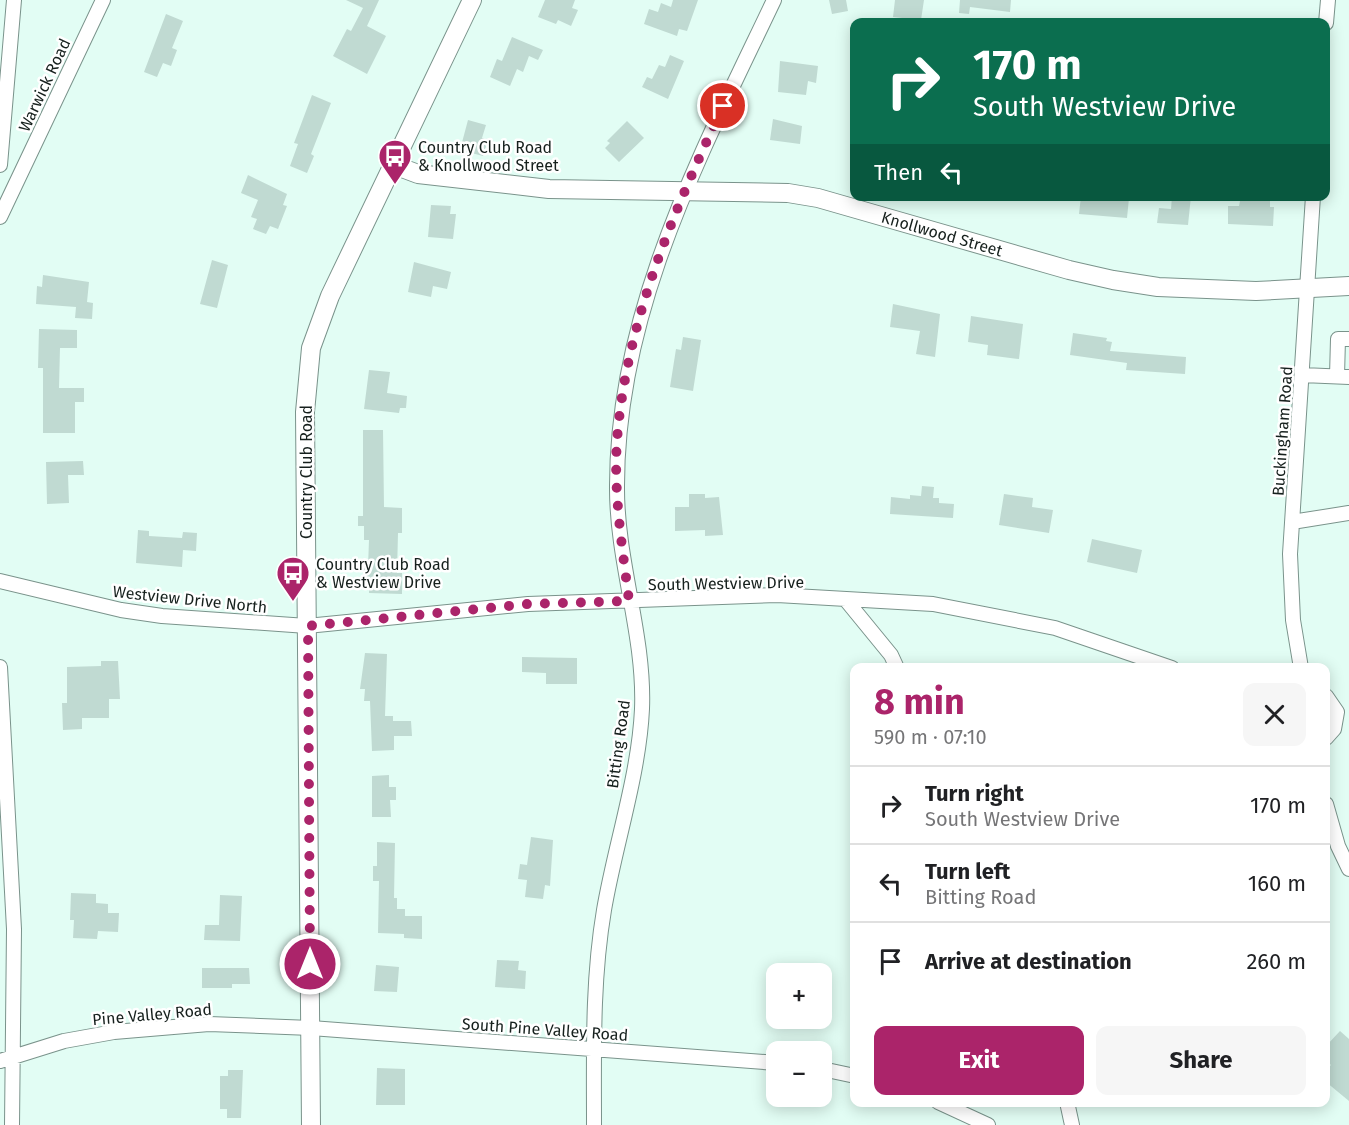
<!DOCTYPE html>
<html lang="en">
<head>
<meta charset="utf-8">
<style>
	:root { --surface:#fff; --page:#f6f6f6; --text:#202124; --muted:#757577; --line:#e0e0e0; --accent:#ab246a }
	body { margin:0; font-family:"Fira Sans",sans-serif; background:var(--page); color:var(--text); height:100vh; display:flex; flex-direction:column; font-size:22px; white-space:nowrap }
	* { box-sizing:border-box; margin:0 }
	p { font-size:20px; color:var(--muted) }
	.icon { flex:none; width:33px; height:33px; fill:none; stroke:currentColor; stroke-width:2; stroke-linecap:round; stroke-linejoin:round }
	.map { position:relative; flex:1; overflow:hidden }
	.side { position:absolute; left:850px; top:663px; width:480px; height:444px; display:flex; flex-direction:column; background:var(--surface); border-radius:12px; box-shadow:0 3px 15px #0003 }
	.side>* { flex:none }
	.banner { position:absolute; left:850px; top:18px; width:480px; height:183px; border-radius:12px; box-shadow:0 3px 15px #0003; background:#0b6e4f; color:#fff; overflow:hidden }
	.controls { position:absolute; left:766px; top:963px; display:grid; gap:12px }
	.controls a { display:grid; place-items:center; width:66px; height:66px; border-radius:12px; background:var(--surface); box-shadow:0 3px 15px #0003; font-size:30px }
	.pin { position:absolute; display:grid; place-items:center; width:51px; height:51px; color:#fff; margin:-26px; border:3px solid #fff; border-radius:50%; box-shadow:0 2px 6px #0007 }
	.me { position:absolute; width:66px; margin:-33px; rotate:0deg; stroke-linejoin:round; filter:drop-shadow(0 0 4px #0008) }
	.turn { display:flex; align-items:center; gap:21px; height:126px; padding:0 24px; font-size:27px }
	.turn .icon { width:78px; height:78px; stroke-width:2.5 }
	.turn b { display:block; font-size:42px; line-height:51px }
	.then { display:flex; align-items:center; height:57px; padding:0 24px; background:#0003; gap:12px; font-size:22px }
	.round { display:grid; place-items:center; flex:none; width:63px; height:63px; border-radius:12px; background:var(--page) }
	.head { display:flex; align-items:center; justify-content:space-between; height:102px; padding:0 24px }
	h1 { font-size:36px; font-weight:700; line-height:45px; color:var(--accent) }
	.action { display:flex; gap:12px; margin-top:auto; padding:12px 24px }
	.action a { flex:1; height:69px; border-radius:12px; background:var(--accent); color:#fff; font-size:24px; font-weight:700; line-height:69px; text-align:center }
	.action a+a { background:var(--page); color:var(--text) }
	ul { padding:0; list-style:none }
	li { display:flex; align-items:center; gap:18px; height:78px; padding:0 24px; border-top:2px solid var(--line) }
	li div { flex:1 }
	li b { display:block; font-size:22px }
	li em { font-style:normal }
	.map>svg:first-child { display:block }
	.building { fill:#c0dad2 }
	.lines { fill:none; stroke-linecap:round; stroke-linejoin:round }
	.minor-casing { stroke:#7a938b; stroke-width:16 }
	.major-casing { stroke:#7a938b; stroke-width:20 }
	.minor { stroke:#fff; stroke-width:14 }
	.major { stroke:#fff; stroke-width:18 }
	.route { stroke:#ab246a; stroke-width:10; stroke-dasharray:0 18 }
	.labels { text-anchor:middle; stroke-width:5; stroke-linejoin:round; paint-order:stroke }
	.street-label { font-size:16px; fill:#16201d; stroke:#fff }
	.poi-label { font-size:16px; fill:#16201d; stroke:#fff; text-anchor:start }
</style>
</head>
<body>
<div class="map">
<svg width="1349" height="1125" viewBox="0 0 1349 1125">
	<rect width="100%" height="100%" fill="#e2fdf4"/>
	<!-- building -->
	<path class="building" d="M346,0H379L367,26L386,36L367,74L333,56L347,29L351,31L363,8Z
		M545,0H575L572,8L578,10L571,26L558,20L556,24L538,17Z
		M673,0H698L687,31L679,29L677,36L644,24L649,9L658,12L661,3L671,7Z
		M829,0H846L848,11L832,14Z
		M895,0H924L921,20L893,17Z
		M960,0H1011L1010,12L970,7L969,14L959,13Z
		M166,14L183,21L172,48L177,50L171,66L163,63L157,77L144,72Z
		M512,37L543,50L538,60L529,56L523,72L517,69L510,86L490,77L497,59L502,61Z
		M670,55L684,61L668,99L642,87L647,77L652,79L659,65L665,67Z
		M780,61L818,66L816,83L808,81L806,95L778,92Z
		M312,95L331,103L311,154L314,156L307,173L290,166L298,144L294,143Z
		M773,119L802,126L800,144L770,140Z
		M468,120L486,125L482,138L488,140L483,156L460,150Z
		M627,121L644,138L619,162L605,148L610,143L607,141Z
		M248,175L287,194L283,205L287,206L278,229L270,226L266,234L253,229L257,219L251,217L258,200L241,193Z
		M1081,196L1129,198L1127,218L1079,214Z
		M1172,196H1191L1188,225L1157,223L1159,208L1171,209Z
		M1240,201H1270V207H1274L1273,226L1228,224V206H1239Z
		M431,205L451,206L450,214H456L453,239L428,237Z
		M212,260L228,265L217,308L200,304Z
		M414,262L451,272L447,289L433,286L431,297L408,292Z
		M43,275L89,282L87,302L93,303L92,319L75,318L76,307L36,304L37,286L42,287Z
		M893,304L940,314L935,357L916,354L920,331L890,327Z
		M971,316L1023,324L1019,359L987,355L988,345L968,342Z
		M39,329L77,330V348H60L59,388H84V402H75V433H43V368H38Z
		M1073,333L1107,338L1106,341L1112,342L1110,351L1186,357L1185,374L1126,370L1127,363L1070,355Z
		M683,337L701,340L693,391L670,387L676,349L681,350Z
		M369,370L390,372L387,393L407,396L406,408H400L399,413L364,409Z
		M363,430H383L384,507L402,508V533H398L397,573H402V594L369,593V586H363V567H368L369,540H364V526H358V516H363Z
		M83,461L84,475H68L69,503L47,504L46,462Z
		M922,486L934,487L933,498H939V503L954,504L953,518L890,514L891,497L910,499V495L921,496Z
		M689,494H705V498L719,497L723,535L705,536V530L675,531V507H689Z
		M1004,494L1033,498L1032,507L1053,510L1049,533L999,525Z
		M138,530L149,531V536L182,538L183,532L197,533L196,551L183,550L182,567L136,563Z
		M1092,539L1142,550L1137,573L1087,562Z
		M365,653L387,654L385,716H393V721H411L412,736H394V750L372,751L370,701H364L365,689H360Z
		M522,657L577,658V684H546V673L522,672Z
		M101,661H118L120,699H109V718H82V729L63,730L62,703H67V667L101,666Z
		M389,775V787H396V800H390L391,817H372V776Z
		M531,837L553,840L550,886L545,885L543,899L525,897L527,880L518,879L520,864L527,865Z
		M377,842L395,843L394,898H397V909H405V916H422V939L404,938V934L378,933L379,881H373V866H377Z
		M71,893L96,894V903L108,904V913H119L118,932L98,931L97,939L73,938L74,920H70Z
		M220,895L242,896L240,941L204,940L205,925H219Z
		M497,960L519,961L518,970L526,971L525,989L495,987Z
		M376,965L399,967L397,992L374,991Z
		M202,968H249L250,984H232V988H202Z
		M1340,1031L1349,1039V1101L1326,1082V1070L1331,1065L1326,1060V1046Z
		M377,1068L405,1069V1105H376Z
		M228,1070H243L241,1118H227V1109H220V1076H228Z"/>
	<g class="lines">
		<defs>
			<path id="minor" d="M1326,23L1328,0
				M0,165L14,0
				M0,217L103,0
				M1302,375L1349,377
				M1337,376L1338,339H1349
				M1292,522L1349,513
				M0,581L121,610L162,616L307,626L528,604L777,595L933,604L1055,628L1172,668
				M846,600L891,655L897,668
				M0,667L14,929L12,1125
				M1301,668L1293,620L1290,554L1313,196
				M1326,696L1337,712L1334,729L1326,738
				M1326,804L1338,846L1349,869
				M0,1061L64,1041L114,1032L209,1024L311,1028L777,1063
				M822,1069L855,1076
				M938,1102L988,1125
				M1067,1102L1072,1125
				M594,1125C594,1053 592,981 604,910C615,845 639,775 642,709C645,636 617,563 617,489C616,312 700,156 774,0"/>
			<g id="major">
				<path id="s1" d="M394,165L418,174L549,189L788,193L818,198L1069,270L1113,280L1158,287L1256,291L1349,286"/>
				<path d="M311,1125L305,412L311,348L330,296L472,0"/>
			</g>
		</defs>
		<!-- minor casing -->
		<use href="#minor" class="minor-casing"/>
		<!-- major casing -->
		<use href="#major" class="major-casing"/>
		<!-- minor -->
		<use href="#minor" class="minor"/>
		<!-- major -->
		<use href="#major" class="major"/>
	</g>
	<g class="lines">
		<!-- route -->
		<path class="route" d="M310,964L308,626L528,604L629,601C622,544 612,486 618,429C629,315 675,209 723,106"/>
	</g>
	<!-- icons -->
	<defs>
		<symbol id="bus-pin" viewBox="-11 -11 22 30"><path d="M0 17L-7.5 6A9.5 9.5 0 1 1 7.5 6Z" fill="#ab246a" stroke="#fff"/><path d="M-5-6H5V4H4V6H2V4H-2V6H-4V4H-5ZM-3.5-4V0h7V-4ZM-3.5 1.2v1.5H-2V1.2ZM2 1.2v1.5H3.5V1.2Z" fill="#fff"/></symbol>
	</defs>
	<g fill-rule="evenodd">
		<use href="#bus-pin" x="376" y="137" width="38" height="52"/>
		<use href="#bus-pin" x="274" y="554" width="38" height="52"/>
	</g>
	<g class="labels">
		<!-- street labels -->
		<g class="street-label">
			<text transform="translate(44 85) rotate(-65)" y="6">Warwick Road</text>
			<text dy="6" stroke="none"><textPath href="#s1" startOffset="556">Knollwood Street</textPath></text>
			<text transform="translate(1282 431) rotate(-86)" y="6">Buckingham Road</text>
			<text transform="translate(306 472) rotate(-90)" y="6">Country Club Road</text>
			<text transform="translate(726 583) rotate(-1)" y="6">South Westview Drive</text>
			<text transform="translate(190 599) rotate(6)" y="6">Westview Drive North</text>
			<text transform="translate(618 744) rotate(-82)" y="6">Bitting Road</text>
			<text transform="translate(152 1014) rotate(-5)" y="6">Pine Valley Road</text>
			<text transform="translate(545 1029) rotate(4)" y="6">South Pine Valley Road</text>
		</g>
		<!-- poi labels -->
		<g class="poi-label">
			<text x="418" y="153">Country Club Road<tspan x="418" dy="18">&amp; Knollwood Street</tspan></text>
			<text x="316" y="570">Country Club Road<tspan x="316" dy="18">&amp; Westview Drive</tspan></text>
		</g>
	</g>
</svg>
<div class="controls">
<a>+</a>
<a>−</a>
</div>
<div class="pin" style="left:723px;top:106px;background:#d93025"><svg class="icon" aria-label="arrive" viewBox="0 0 24 24"><path d="M6 21V4h12l-3 4 3 4H6"/></svg></div>
<svg class="me" style="left:310px;top:964px" viewBox="-20 -20 40 40"><circle r="17" fill="#ab246a" stroke="#fff" stroke-width="3"/><path d="M0-11L8 9 0 5-8 9z" fill="#fff"/></svg>
<div class="banner">
<div class="turn"><svg class="icon" aria-label="right" viewBox="0 0 24 24"><path d="M7 20v-9h11M14 6l5 5-5 5"/></svg><div><b>170 m</b>South Westview Drive</div></div>
<div class="then">Then<svg class="icon" aria-label="left" viewBox="0 0 24 24"><path d="M17 20v-9H6M10 6l-5 5 5 5"/></svg></div>
</div>
<section class="side">
<div class="head"><div><h1>8 min</h1><p>590 m · 07:10</p></div><a class="round"><svg class="icon" aria-label="close" viewBox="0 0 24 24"><path d="M6 6l12 12M18 6L6 18"/></svg></a></div>
<ul>
<li><svg class="icon" aria-label="right" viewBox="0 0 24 24"><path d="M7 20v-9h11M14 6l5 5-5 5"/></svg><div><b>Turn right</b><p>South Westview Drive</p></div><em>170 m</em></li>
<li><svg class="icon" aria-label="left" viewBox="0 0 24 24"><path d="M17 20v-9H6M10 6l-5 5 5 5"/></svg><div><b>Turn left</b><p>Bitting Road</p></div><em>160 m</em></li>
<li><svg class="icon" aria-label="arrive" viewBox="0 0 24 24"><path d="M6 21V4h12l-3 4 3 4H6"/></svg><div><b>Arrive at destination</b></div><em>260 m</em></li>
</ul>
<div class="action"><a>Exit</a><a>Share</a></div>
</section>
</div>
</body>
</html>
